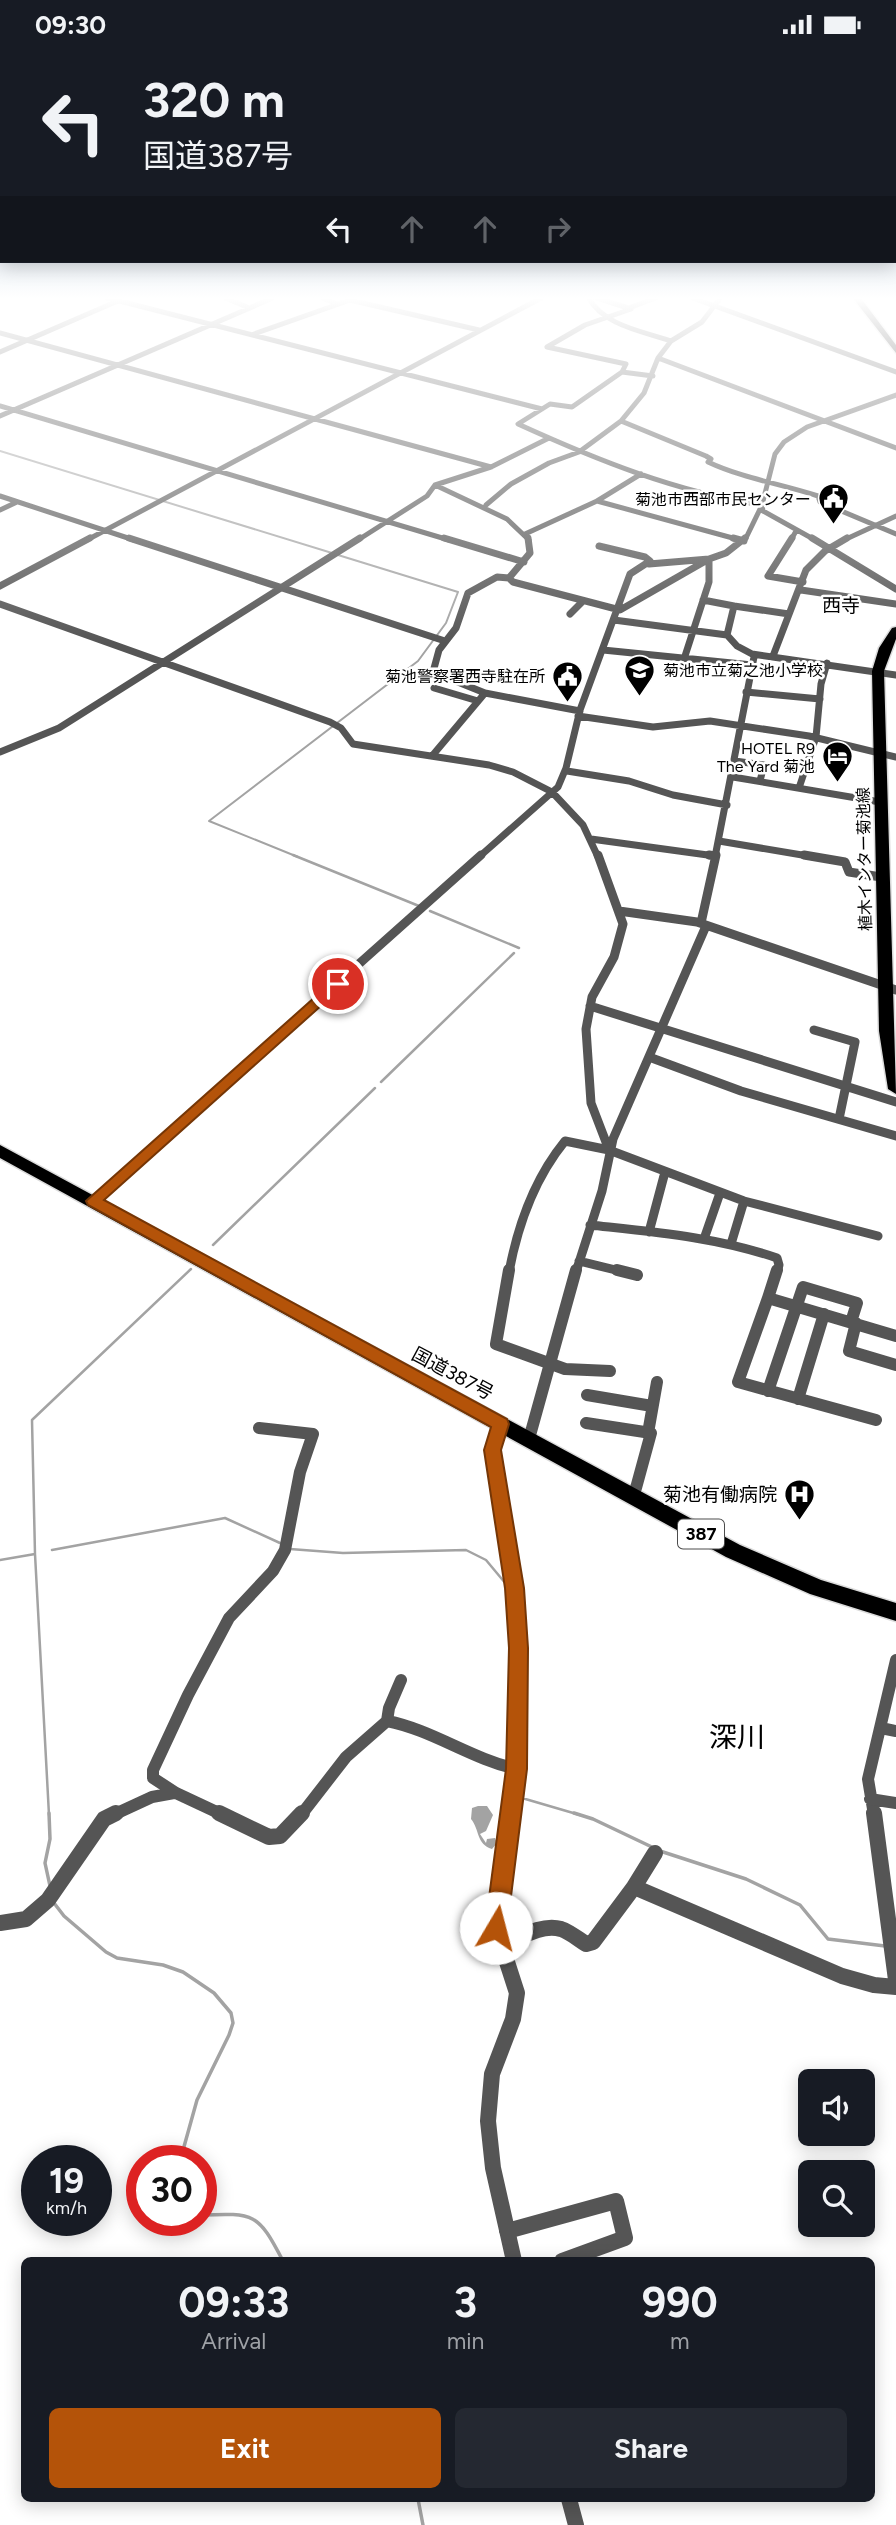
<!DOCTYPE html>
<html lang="en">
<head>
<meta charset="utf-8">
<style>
	:root { --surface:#171b24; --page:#242831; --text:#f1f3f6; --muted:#9ea1a6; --accent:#b45309 }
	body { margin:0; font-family:Figtree,"Noto Sans JP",sans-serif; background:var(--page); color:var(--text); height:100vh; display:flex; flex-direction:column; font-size:26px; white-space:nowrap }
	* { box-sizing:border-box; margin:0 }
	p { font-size:23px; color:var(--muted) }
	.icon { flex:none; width:38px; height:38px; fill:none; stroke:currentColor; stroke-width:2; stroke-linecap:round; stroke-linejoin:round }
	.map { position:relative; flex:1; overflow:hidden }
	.panel { position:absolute; left:21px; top:2208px; width:854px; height:245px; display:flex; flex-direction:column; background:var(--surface); border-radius:10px; box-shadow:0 4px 18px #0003 }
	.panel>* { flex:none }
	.guide { position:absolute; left:0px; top:0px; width:896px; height:214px; box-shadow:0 4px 18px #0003; background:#171b24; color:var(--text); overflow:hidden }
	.tools { position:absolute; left:798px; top:2020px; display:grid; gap:14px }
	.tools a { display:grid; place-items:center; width:77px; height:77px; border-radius:10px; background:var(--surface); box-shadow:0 4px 18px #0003; font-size:35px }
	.speed { position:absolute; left:21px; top:2096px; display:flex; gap:14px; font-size:35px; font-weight:700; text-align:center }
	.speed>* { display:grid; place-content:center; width:91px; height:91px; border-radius:50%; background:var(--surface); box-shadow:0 4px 18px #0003; line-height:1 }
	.speed small { font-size:18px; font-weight:400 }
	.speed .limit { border:10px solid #d22; background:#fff; color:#111 }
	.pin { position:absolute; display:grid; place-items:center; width:60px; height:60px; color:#fff; margin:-30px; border:4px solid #fff; border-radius:50%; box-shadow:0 2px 7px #0007 }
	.me { position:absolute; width:77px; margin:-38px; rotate:8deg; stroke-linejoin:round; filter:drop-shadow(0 0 5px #0008) }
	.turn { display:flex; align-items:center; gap:24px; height:147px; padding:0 28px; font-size:32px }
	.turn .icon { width:91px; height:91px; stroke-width:2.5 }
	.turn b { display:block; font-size:49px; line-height:60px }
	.lanes { display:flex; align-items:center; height:66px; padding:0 28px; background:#0003; justify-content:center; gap:35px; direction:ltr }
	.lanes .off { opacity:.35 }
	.eta { display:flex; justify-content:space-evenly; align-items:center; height:119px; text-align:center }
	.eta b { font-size:42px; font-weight:700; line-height:49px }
	.cta { display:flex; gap:14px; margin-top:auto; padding:14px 28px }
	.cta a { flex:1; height:80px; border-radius:10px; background:var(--accent); color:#fff; font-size:28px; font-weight:700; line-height:80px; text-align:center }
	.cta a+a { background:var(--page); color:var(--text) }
	.status { display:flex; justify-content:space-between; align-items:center; height:49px; padding:0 35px; background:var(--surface); direction:ltr }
	.status svg { height:19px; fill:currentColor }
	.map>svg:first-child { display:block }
	.water { fill:#a3a3a3 }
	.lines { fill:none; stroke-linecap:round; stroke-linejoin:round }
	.stream-far2 { stroke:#a3a3a3; stroke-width:2 }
	.stream-far1 { stroke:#a3a3a3; stroke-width:2.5 }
	.stream { stroke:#a3a3a3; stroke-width:3.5 }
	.primary-casing { stroke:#dbdbdb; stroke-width:3 }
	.trunk-casing { stroke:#dbdbdb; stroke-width:3 }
	.minor-far4 { stroke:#555; stroke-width:5 }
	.minor-far3 { stroke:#555; stroke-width:7 }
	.minor-far2 { stroke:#555; stroke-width:9 }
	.minor-far1 { stroke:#555; stroke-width:12 }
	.minor { stroke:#555; stroke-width:16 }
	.primary { fill:#000; fill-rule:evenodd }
	.trunk { fill:#000; fill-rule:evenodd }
	.route { fill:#b45309; stroke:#753606; stroke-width:2 }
	.labels { text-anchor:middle; stroke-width:5; stroke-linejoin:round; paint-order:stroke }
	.far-poi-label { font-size:16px; fill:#000; stroke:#fff; text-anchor:end }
	.far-street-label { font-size:16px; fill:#000; stroke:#fff }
	.shield { fill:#fff; stroke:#4c4c4c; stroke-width:2 }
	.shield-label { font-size:18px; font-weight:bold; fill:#000 }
	.far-quarter-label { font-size:19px; fill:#000; stroke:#fff }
	.street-label { font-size:19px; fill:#000; stroke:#fff }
	.poi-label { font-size:19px; fill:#000; stroke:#fff; text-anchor:end }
	.near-quarter-label { font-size:28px; fill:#000; stroke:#fff }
</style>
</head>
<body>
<div class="status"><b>09:30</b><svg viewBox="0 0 49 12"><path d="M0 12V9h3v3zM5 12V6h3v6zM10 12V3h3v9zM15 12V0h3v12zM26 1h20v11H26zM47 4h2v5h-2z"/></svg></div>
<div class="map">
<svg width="896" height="2476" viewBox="0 0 896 2476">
	<rect width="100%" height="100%" fill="#fff"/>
	<!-- water -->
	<path class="water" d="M478,1757H487L493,1766L486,1782L480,1785L486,1794L487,1790L495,1789L497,1794L492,1800C476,1795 480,1781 471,1770L472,1759Z"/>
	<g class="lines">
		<!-- stream-far2 -->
		<path class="stream-far2" d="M0,402L332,504
			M298,808L209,772L418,612L446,574L458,543L338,506"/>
		<!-- stream-far1 -->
		<path class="stream-far1" d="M293,806L419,857
			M430,862L519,899
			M381,1033L514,904
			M213,1196L375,1039
			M290,1500L343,1504L466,1501L486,1511L506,1535
			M52,1501L225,1469L280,1494
			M0,1511L35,1505
			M526,1603L522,1749L580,1766
			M49,1766L35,1505L32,1371L191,1220"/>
		<!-- stream -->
		<path class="stream" d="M49,1764L50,1790L45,1814L50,1837
			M574,1764L593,1770L654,1799
			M660,1802L746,1830L800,1856L828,1890L885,1897
			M54,1854L64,1867L106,1903L117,1909L163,1916L183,1923L214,1944L231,1964L233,1974L229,1986L197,2051L180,2112
			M201,2166C255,2164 258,2164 283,2212
			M418,2450L423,2476"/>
		<defs>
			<path id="primary" d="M852,248H860L896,296V304Z
				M896,578V590L884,622L896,1045L888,1040L879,982L872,622L879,599L892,579Z"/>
			<path id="trunk" d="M0,1096L740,1496L821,1531L896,1554V1572L810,1545L726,1508L0,1109Z"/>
		</defs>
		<!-- primary casing -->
		<use href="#primary" class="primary-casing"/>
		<!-- trunk casing -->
		<use href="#trunk" class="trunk-casing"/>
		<!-- minor-far4 -->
		<path class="minor-far4" d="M104,248L542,360
			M223,248L247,258
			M320,248L337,255
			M588,248C604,277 642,282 671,292
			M594,248L631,260
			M690,248L896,323
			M629,259L658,248
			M0,284L491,418
			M254,285L350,251L479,281
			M547,298L626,315L622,323L572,358L550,355L518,375C597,411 676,443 762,456
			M547,298L585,276L631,260
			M0,303L120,251
			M658,309L896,399
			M622,323L653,327
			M0,357L449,491
			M0,367L275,248
			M621,372L706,407L711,410L708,413C742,429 781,435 818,447L820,453L896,485
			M641,425L597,452L740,491
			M435,436L507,470L529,491
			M0,447L134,491
			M486,456L511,435L549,414L579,403L621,372L644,344L658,309L671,292L702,273L721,248
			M762,456L763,462L815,491
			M0,461L17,453
			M525,485L597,452
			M87,491L543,248
			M358,491L427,447L435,436L491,418L549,389
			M745,491L762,456L775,405L784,393L807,378L896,346
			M791,491L796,482
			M844,491L896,467"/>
		<!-- minor-far3 -->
		<path class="minor-far3" d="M129,489L445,592
			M444,489L524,513
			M528,489L530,504L509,529L513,533L620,561L709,510L726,504L745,489
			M733,489L744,492
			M792,489L768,527L803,533
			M812,489L896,540
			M649,515L709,510
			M509,529L497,528L468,544L456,579L439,601L433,623L485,644L580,662
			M0,537L90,489
			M801,541L896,555
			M703,551L734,557
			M0,555L330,673L341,679L353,695L489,716L513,723L552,743L583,776L598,808
			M570,565L583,552
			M614,571L727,586L737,597L752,605L896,626
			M727,586L734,557L789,565
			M603,601L752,616
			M773,607L806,521L825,502L847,489
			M687,611L685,607L709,533V510
			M434,639L478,652
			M746,643L820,650
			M578,667L653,678L710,672L809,687L896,708
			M0,703L59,679L360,489
			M432,707L485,644
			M735,712L764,716L760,732
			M567,722L629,732L673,746L727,756
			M733,728L880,753
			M799,739L816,688L821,635L827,614
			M591,790L715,807
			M719,792L814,808
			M479,808L558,738L566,719L580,661L630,525L650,512L645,508L599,497
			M715,808L754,608"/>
		<!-- minor-far2 -->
		<path class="minor-far2" d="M598,806L623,875L614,908L592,948L586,980L591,1054L609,1101
			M709,806L715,807
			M804,806L845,813L849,823L881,828
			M619,862L697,873L896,941
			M701,874L716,806
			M590,957L896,1053
			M814,981L855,993L839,1070
			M649,1008L741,1042L896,1087
			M93,1152L481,806
			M590,1176C654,1183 716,1188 777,1209L779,1216L777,1223
			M649,1183L665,1123
			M704,1190L720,1144
			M731,1195L744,1152
			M579,1212L624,1223
			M509,1223C518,1175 534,1130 565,1092L609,1101L744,1152L878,1187
			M576,1223L602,1142L613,1090L706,877"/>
		<!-- minor-far1 -->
		<path class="minor-far1" d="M509,1221L496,1295L565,1320L610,1322
			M617,1221L637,1226
			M777,1221L768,1249L896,1287
			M768,1249L738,1333L876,1371
			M856,1274L849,1302L896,1316
			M768,1342L803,1238L857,1254L851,1273
			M587,1346L652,1357
			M798,1350L824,1265
			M586,1374L651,1384L636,1439L631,1446
			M501,1375L493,1401L519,1588L517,1720L511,1766
			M648,1384L657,1333
			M529,1390L576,1221
			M387,1672L389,1659L401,1631
			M881,1679L896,1682
			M870,1750L896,1754
			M113,1766L152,1748L174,1744
			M223,1766L176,1744L153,1729V1721L188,1646L229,1569L273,1522L285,1501L300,1423L313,1385L259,1379
			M301,1766L346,1708L387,1672C433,1681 471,1710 517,1720
			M874,1766L868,1730L896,1611"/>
		<!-- minor -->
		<path class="minor" d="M219,1764L269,1788L280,1787L302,1764
			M511,1764L496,1879L517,1944L513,1970L492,2025L488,2072L493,2119L514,2212
			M874,1764L896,1931
			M634,1838L655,1804
			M0,1874L26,1870L48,1851L104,1770L116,1764
			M500,1897C518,1890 541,1874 561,1880C570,1883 578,1890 586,1895L593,1893L634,1838L842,1927L874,1936L896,1938
			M507,2182L616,2152L625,2189L562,2212
			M569,2450L576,2476"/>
		<!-- primary -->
		<use href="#primary" class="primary"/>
		<!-- trunk -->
		<use href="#trunk" class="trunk"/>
	</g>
	<!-- sky -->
	<linearGradient id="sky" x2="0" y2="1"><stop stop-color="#8cadcc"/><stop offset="0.42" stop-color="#fff"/><stop offset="1" stop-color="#fff" stop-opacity="0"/></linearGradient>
	<rect width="896" height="594" fill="url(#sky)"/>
	<!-- route -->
	<path class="route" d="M338,931L342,932V938L104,1151L507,1370L509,1375L501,1401L524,1539L528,1599L527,1720L507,1879L504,1887L496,1890L489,1887L485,1879L506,1720L509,1599L505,1539L484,1401L491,1378L88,1156L86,1152L333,932Z"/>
	<!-- icons -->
	<defs>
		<symbol id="civic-pin" viewBox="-11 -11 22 30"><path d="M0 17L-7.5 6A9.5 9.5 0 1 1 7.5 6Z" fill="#000" stroke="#fff"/><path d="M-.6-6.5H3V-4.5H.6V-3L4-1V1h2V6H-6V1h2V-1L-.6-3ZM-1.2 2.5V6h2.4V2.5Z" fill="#fff"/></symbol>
		<symbol id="school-pin" viewBox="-11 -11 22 30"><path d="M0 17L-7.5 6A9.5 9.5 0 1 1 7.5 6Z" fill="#000" stroke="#fff"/><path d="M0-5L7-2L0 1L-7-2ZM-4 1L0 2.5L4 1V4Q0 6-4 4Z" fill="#fff"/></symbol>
		<symbol id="hotel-pin" viewBox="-11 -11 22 30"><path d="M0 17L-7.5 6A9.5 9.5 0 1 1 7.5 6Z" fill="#000" stroke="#fff"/><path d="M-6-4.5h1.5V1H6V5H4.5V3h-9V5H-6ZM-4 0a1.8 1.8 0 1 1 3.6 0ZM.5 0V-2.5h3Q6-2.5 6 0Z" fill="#fff"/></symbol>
		<symbol id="hospital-pin" viewBox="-11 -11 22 30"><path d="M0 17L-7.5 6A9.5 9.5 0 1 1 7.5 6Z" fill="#000" stroke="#fff"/><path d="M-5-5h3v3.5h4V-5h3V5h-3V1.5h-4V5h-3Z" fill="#fff"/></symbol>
	</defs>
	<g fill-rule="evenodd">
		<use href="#civic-pin" x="816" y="432" width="35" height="47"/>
		<use href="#school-pin" x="622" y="604" width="35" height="47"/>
		<use href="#civic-pin" x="550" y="610" width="35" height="47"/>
		<use href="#hotel-pin" x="820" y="690" width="35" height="47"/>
		<use href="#hospital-pin" x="782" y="1428" width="35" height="47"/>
	</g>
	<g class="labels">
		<!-- far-poi labels -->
		<g class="far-poi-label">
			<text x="811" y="456">菊池市西部市民センター</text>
			<text x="663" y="627" text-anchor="start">菊池市立菊之池小学校</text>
			<text x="545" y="633">菊池警察署西寺駐在所</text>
			<text x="815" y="705">HOTEL R9<tspan x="815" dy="18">The Yard 菊池</tspan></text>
		</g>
		<!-- far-street labels -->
		<g class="far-street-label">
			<text transform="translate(864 810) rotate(-91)" y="6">植木インター菊池線</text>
		</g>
		<!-- shield labels -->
		<rect class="shield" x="678" y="1470.5" width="46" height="29" rx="5"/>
		<g class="shield-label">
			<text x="701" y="1491">387</text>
		</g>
		<!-- far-quarter labels -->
		<g class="far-quarter-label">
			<text x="841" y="563">西寺</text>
		</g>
		<!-- street labels -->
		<g class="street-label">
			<text transform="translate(453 1324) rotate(28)" y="7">国道387号</text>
		</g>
		<!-- poi labels -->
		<g class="poi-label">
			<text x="777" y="1452">菊池有働病院</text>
		</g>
		<!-- near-quarter labels -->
		<g class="near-quarter-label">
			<text x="737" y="1698">深川</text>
		</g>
	</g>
</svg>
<div class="tools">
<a><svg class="icon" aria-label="sound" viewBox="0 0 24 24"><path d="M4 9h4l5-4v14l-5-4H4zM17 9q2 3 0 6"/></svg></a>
<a><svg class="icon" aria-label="search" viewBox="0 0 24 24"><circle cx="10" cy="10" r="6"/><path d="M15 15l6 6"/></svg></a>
</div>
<div class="speed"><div>19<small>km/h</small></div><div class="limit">30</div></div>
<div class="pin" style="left:338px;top:935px;background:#d93025"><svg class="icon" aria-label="arrive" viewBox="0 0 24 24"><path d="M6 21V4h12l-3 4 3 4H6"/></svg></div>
<svg class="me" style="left:496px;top:1879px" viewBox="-20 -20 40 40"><circle r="19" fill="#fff"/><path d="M0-13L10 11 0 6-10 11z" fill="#b45309"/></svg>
<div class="guide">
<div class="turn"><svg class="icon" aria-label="left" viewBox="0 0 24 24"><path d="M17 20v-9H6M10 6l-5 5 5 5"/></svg><div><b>320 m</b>国道387号</div></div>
<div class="lanes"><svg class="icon" aria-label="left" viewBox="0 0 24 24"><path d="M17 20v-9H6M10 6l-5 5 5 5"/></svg><svg class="icon off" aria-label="ahead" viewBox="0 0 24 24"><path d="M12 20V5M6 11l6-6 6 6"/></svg><svg class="icon off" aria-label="ahead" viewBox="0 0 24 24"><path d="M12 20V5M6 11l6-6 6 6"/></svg><svg class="icon off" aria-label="right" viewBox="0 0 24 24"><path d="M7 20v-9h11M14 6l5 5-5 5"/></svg></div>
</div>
<section class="panel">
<div class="eta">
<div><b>09:33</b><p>Arrival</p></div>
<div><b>3</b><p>min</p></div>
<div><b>990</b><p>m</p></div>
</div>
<div class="cta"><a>Exit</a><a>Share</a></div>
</section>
</div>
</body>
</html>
